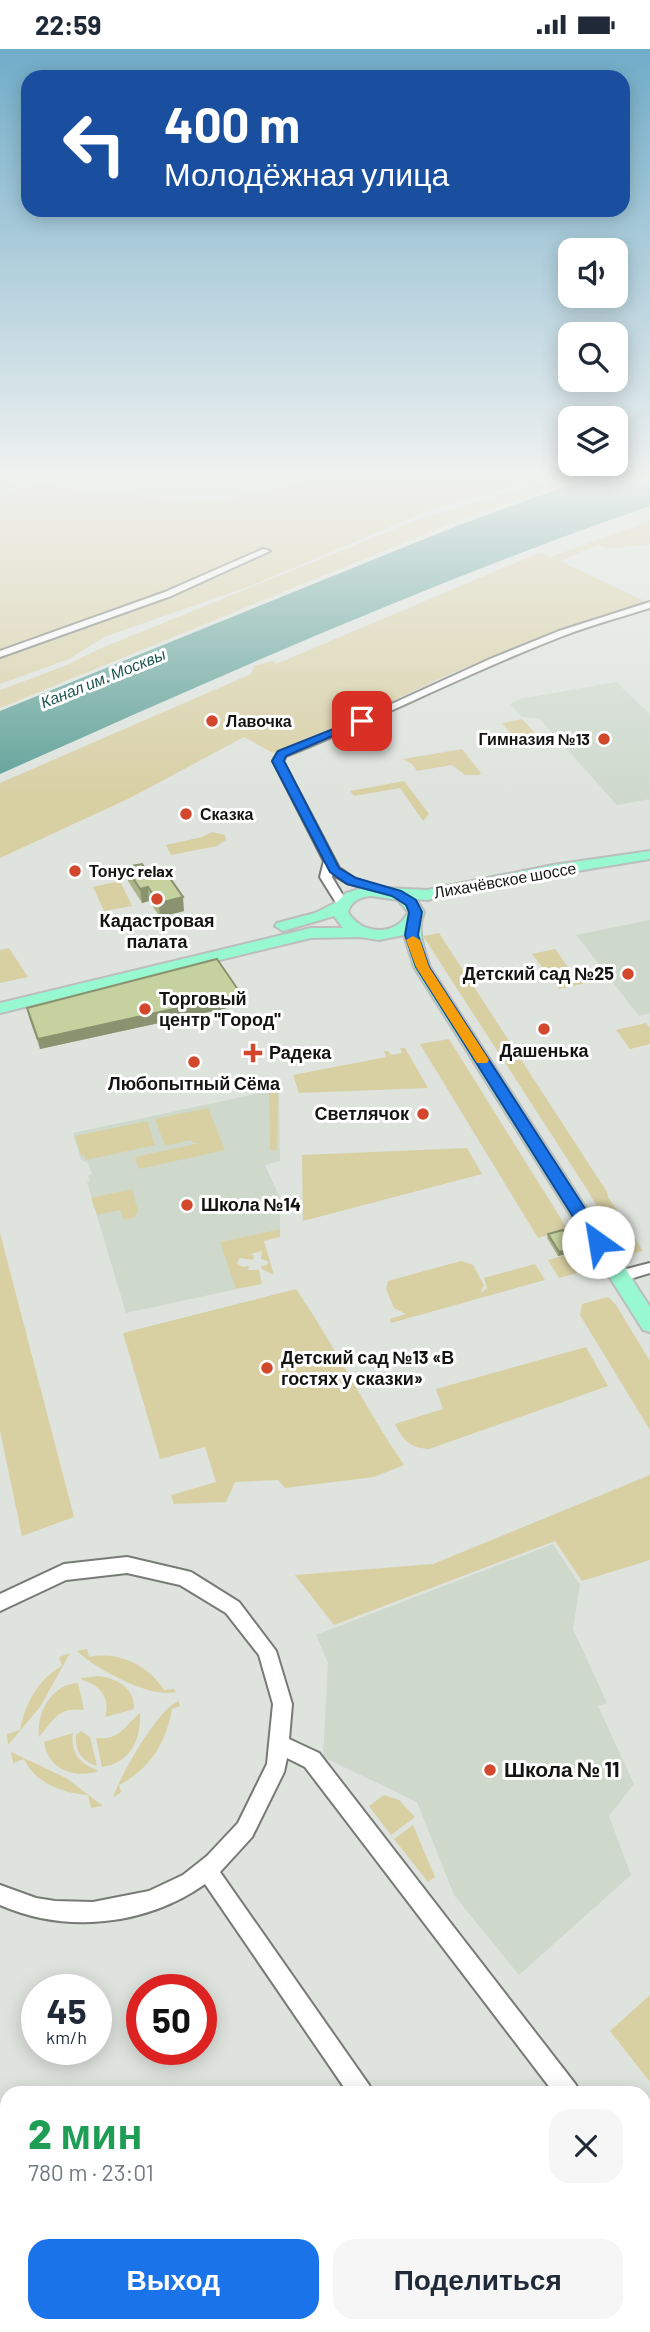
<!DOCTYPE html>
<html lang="ru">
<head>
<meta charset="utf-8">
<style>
	:root { --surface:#fff; --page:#f6f6f7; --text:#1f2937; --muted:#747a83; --accent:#1a73e8 }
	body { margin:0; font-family:Barlow,sans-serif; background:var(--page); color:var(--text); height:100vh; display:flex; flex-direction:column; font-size:26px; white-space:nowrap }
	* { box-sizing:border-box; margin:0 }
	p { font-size:23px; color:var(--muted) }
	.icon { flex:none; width:38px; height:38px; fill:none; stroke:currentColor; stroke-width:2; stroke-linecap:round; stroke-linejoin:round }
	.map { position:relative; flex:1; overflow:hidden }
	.side { position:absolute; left:0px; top:2037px; width:651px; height:247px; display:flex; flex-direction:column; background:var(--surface); border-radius:21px 21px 0 0; box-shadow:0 4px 18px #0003 }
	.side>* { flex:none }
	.guide { position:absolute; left:21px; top:21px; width:609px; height:147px; border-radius:21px; box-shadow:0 4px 18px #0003; background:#1a4fa0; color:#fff; overflow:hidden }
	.tools { position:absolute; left:558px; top:189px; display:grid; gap:14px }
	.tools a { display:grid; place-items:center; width:70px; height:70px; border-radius:14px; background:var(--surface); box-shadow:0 4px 18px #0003; font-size:35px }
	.speed { position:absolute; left:21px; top:1925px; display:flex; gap:14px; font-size:35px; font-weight:700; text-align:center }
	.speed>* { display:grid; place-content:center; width:91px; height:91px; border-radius:50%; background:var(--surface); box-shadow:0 4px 18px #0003; line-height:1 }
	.speed small { font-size:18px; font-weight:400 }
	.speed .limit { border:10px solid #d22; background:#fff; color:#111 }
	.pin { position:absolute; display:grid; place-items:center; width:60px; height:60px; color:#fff; margin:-30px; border-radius:14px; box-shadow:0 4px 10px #0006 }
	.me { position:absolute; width:77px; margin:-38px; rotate:328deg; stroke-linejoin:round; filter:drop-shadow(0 0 5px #0008) }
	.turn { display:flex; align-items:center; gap:24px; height:147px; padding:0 28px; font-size:32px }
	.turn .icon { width:91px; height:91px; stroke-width:2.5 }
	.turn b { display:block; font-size:49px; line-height:60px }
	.round { display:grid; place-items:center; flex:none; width:74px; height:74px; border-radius:21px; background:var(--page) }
	.overview { display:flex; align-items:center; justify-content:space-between; height:119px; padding:0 28px }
	h1 { font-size:42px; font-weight:800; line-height:52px; color:#1e9e55 }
	.action { display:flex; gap:14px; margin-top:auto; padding:14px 28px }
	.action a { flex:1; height:80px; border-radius:21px; background:var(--accent); color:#fff; font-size:28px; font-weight:800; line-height:80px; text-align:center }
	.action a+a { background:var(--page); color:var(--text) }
	.status { display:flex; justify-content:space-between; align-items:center; height:49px; padding:0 35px; background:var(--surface); direction:ltr }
	.status svg { height:19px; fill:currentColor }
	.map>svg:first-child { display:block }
	.built { fill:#ced9cc }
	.green { fill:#d8cfa3 }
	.water { fill:#5da097 }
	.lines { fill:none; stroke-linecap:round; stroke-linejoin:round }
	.minor-casing { stroke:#767b75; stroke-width:4 }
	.major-casing { stroke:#bdbdbd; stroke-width:4 }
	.minor { fill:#fff; fill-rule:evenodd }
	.major { fill:#98f8d1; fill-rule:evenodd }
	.wall { fill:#a9b589 }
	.shaded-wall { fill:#8a936f }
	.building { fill:#c5d29f; stroke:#8a936f; stroke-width:2 }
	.route { fill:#1a73e8; stroke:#114b97; stroke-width:2 }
	.slow { fill:#f59e0b }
	.poi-dot { fill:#d3482d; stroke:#fff; stroke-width:2.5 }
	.labels { text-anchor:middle; stroke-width:6; stroke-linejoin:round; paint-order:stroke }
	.far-water-label { font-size:16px; font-style:italic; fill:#1c554e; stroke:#fff }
	.far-poi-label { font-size:16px; font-weight:bold; fill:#141513; stroke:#fff; text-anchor:start }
	.far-street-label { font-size:16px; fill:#141513; stroke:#fff }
	.poi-label { font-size:18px; font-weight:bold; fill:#141513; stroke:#fff; text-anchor:start }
	.near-poi-label { font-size:21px; font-weight:bold; fill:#141513; stroke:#fff; text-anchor:start }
</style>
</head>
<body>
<div class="status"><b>22:59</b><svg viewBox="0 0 49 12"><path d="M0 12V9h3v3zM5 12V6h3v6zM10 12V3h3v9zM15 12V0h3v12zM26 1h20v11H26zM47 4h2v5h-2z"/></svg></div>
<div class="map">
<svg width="650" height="2283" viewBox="0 0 650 2283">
	<rect width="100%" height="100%" fill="#dee3dd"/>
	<!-- built -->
	<path class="built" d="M616,633L650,665V750L617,756L539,669L522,668L510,655L519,650Z
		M650,871V964L639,967L576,886Z
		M279,1040L280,1112L265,1116L280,1149V1180L221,1193L237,1240L126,1264L87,1133L90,1132L88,1127L92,1125L88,1114L81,1111L73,1084Z
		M553,1495L580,1536L573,1580L607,1654L598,1657L634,1735L609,1767L631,1826L519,1926L454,1846L417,1753L323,1708L328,1614L316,1586Z
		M7,2081V2277H128L121,2283H0V2087Z
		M414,2277H505L509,2283H408Z"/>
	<!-- green -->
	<path class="green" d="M310,431H533L428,462L253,536L104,588L69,610L0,635V446L13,440L37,435L154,448L219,451Z
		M549,431H578L474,465L0,659V641L67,616L99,600L419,470Z
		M650,472V495L609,500L598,496L560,512L649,554C578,575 507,599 439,630C384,656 330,682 273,704L244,688L130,749L0,809V734L251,625L254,617L273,612L276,615L541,503L550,508Z
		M522,670L546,696L523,699L502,674Z
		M462,700L481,724L479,726H465L452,716L417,722L412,715L403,710Z
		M404,732L429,765L423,772L400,739L354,747L350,742Z
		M212,783L225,786L226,791L217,797L171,806L166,796L202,788Z
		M120,832L132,857L104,862L93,838Z
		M439,884L607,1143L608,1148L643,1202L626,1207L588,1142L423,887Z
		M9,899L28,928L0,934V901Z
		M555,900L572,924L578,923L586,934L559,940L532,905Z
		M646,974L650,979V995L630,1000L616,981Z
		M449,990L568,1181L538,1189L420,995Z
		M400,999H405L428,1039L299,1044L293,1026L386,1008L384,1002H388L391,1006L402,1004Z
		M269,1043H278L277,1101H270Z
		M208,1059L225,1101L139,1120L135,1108L200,1094H193L191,1091L165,1097L155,1070Z
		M147,1072L155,1096L86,1111L84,1106H81L75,1087Z
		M467,1099L482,1125L303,1172L302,1106Z
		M132,1140L138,1162L135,1168L124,1171L120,1161L97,1166L91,1149Z
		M280,1180V1188L264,1192L274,1226L262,1220L261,1217L267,1216L268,1212L261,1210L262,1202L251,1205L254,1207L253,1211L240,1209L237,1214L242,1218L249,1217L248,1221H259L262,1235L236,1240L220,1193Z
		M0,1184L74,1468L22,1487L0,1382Z
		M575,1199H578L592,1220L559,1229L548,1211L576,1203Z
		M461,1212L473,1216L484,1236L480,1245L487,1239L484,1229L535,1215L545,1231L391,1274L390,1270L406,1265L394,1259L386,1240L388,1232Z
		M296,1240C335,1297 365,1359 404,1416L374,1428L285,1439L278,1431L235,1433L226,1453L174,1455L171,1446L216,1433L205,1398L160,1410L123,1284Z
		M608,1248L616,1256L650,1312V1381L580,1266L582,1255Z
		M586,1298L608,1337L429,1400C411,1399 403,1392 395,1375L443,1360L436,1340Z
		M650,1426V1511L582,1532L555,1492L334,1576L295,1526L433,1515Z
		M87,1600L89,1608C118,1602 148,1616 164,1641L174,1640L176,1643C151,1650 96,1620 77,1602Z
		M70,1604L40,1658L8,1696L7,1685L20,1681C25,1655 38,1630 62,1617L59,1608Z
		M98,1627C117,1629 135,1639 134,1660L105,1668C111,1649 100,1636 82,1631V1629Z
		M78,1634L84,1661C56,1658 54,1672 39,1688C36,1664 52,1635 78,1634Z
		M179,1652L180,1657L172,1660C166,1694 150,1720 119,1736L121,1743L113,1749C119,1728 159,1658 179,1652Z
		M140,1664C141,1690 131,1714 102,1718L96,1689C120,1692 125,1676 140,1664Z
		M81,1682L90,1688L97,1717C81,1712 75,1702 76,1686Z
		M73,1684C70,1703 80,1716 98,1721L96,1723C72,1729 48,1720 44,1693Z
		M11,1703L66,1729L103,1757L91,1759L88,1746C63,1744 36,1735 24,1710L13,1714Z
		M384,1746L399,1751L415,1768L391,1786L369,1757Z
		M413,1776L435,1828L428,1833L394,1790Z
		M650,1946V2033L610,1982Z"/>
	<!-- water -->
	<path class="water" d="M594,431H650V457C429,533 214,630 0,725V662L459,476L564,438Z"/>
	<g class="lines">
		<defs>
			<path id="minor" d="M263,500L270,502L171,547L0,608V602L165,543Z
				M650,553V559C621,568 591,576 563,587C469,623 379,670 286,707L283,712L339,819L355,830L393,842L387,845L347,834L332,825V828L348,855L346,857H338L320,828L324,812L273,712L278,703L337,680L490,610L559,582Z
				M650,1214V1224L620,1233L615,1231L613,1227L615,1223Z
				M127,1508L191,1523L239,1553L276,1602L292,1655L289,1690L319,1704L576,2036L579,2044H554L305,1718L287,1709L284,1723L252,1788L220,1823L369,2036L372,2044H348L205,1835C145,1877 66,1885 0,1856V1836L36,1849L55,1852L93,1853L149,1842L183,1826L207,1807L238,1774L267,1715L273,1655L259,1606L226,1564L180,1536L127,1524L66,1531L0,1562V1545L64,1515Z
				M644,2129L650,2132V2161L644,2158Z
				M539,2277H565L567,2283H541Z"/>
			<path id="major" d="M8,431H21L0,443V436Z
				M650,802V810L553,826L427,851L416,850L424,863C416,882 424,899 430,918L650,1258V1283L643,1281L414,918L404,886L379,891L360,888L311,889L0,964V954L311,879H343L334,867L283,882L275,877L277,874L315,864L337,853L346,844L366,838L427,841L553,816ZM371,847L398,851L408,863C397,888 361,886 348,863C351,852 360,848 371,847Z"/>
		</defs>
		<!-- minor casing -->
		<use href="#minor" class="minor-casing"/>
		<!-- major casing -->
		<use href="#major" class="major-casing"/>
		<!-- minor -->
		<use href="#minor" class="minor"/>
		<!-- major -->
		<use href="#major" class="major"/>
	</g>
	<!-- wall -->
	<path class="wall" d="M126,818L151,829L184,862L160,868L149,852L142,854L128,832Z
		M241,956L40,1000L29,969L27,959Z
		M548,1185L575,1199L574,1203L558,1207L547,1189Z"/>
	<!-- shaded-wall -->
	<path class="shaded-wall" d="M148,838L149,852L142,854L140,840Z
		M183,848L184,862L160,868L159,854Z
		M241,945V956L40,1000L38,990Z
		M575,1199L574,1203L558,1207L559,1203Z"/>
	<!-- building -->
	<path class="building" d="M142,815L151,829L167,825L183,848L159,854L148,838L140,840L126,818Z
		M217,910L241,945L38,990L27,959Z
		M563,1181L575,1199L559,1203L548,1185Z"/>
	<!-- sky -->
	<linearGradient id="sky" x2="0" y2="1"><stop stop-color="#70acc8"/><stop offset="0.57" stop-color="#f0f2f0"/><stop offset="1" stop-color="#f0f2f0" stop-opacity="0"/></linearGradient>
	<rect width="650" height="751" fill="url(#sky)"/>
	<!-- route -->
	<path class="route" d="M358,670L367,672L286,707L284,712L339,819L356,829L401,842L416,851L422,863L418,886L429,918L604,1189L606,1193L604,1198H592L416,918L405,886L409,863L406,856L392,847L347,835L330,823L272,712L278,702Z"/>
	<!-- slow -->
	<path class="slow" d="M413,887L420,891L429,918L489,1011L487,1014H477L416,918L406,891Z"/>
	<!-- markers -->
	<g class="poi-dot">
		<circle cx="212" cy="672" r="7"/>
		<circle cx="604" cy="690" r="7"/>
		<circle cx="186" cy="765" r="7"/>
		<circle cx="75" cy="822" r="7"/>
		<circle cx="157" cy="850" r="7"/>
		<circle cx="628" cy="925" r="7"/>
		<circle cx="145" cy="960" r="7"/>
		<circle cx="544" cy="980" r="7"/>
		<path d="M249.5 993.5h7v7h7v7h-7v7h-7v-7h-7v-7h7z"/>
		<circle cx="194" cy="1013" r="7"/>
		<circle cx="423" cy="1065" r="7"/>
		<circle cx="187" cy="1156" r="7"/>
		<circle cx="267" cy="1319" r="7"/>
		<circle cx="490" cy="1721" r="7"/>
	</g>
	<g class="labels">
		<!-- far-water labels -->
		<g class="far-water-label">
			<text transform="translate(103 629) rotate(-22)" y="6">Канал им. Москвы</text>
		</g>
		<!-- far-poi labels -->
		<g class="far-poi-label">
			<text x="226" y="678">Лавочка</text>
			<text x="590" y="696" text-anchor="end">Гимназия №13</text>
			<text x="200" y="771">Сказка</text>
			<text x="89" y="828">Тонус relax</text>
		</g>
		<!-- far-street labels -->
		<g class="far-street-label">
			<text transform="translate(505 831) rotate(-10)" y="6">Лихачёвское шоссе</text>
		</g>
		<!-- poi labels -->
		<g class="poi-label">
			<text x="157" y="878" text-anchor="middle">Кадастровая<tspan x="157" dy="21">палата</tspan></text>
			<text x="614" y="931" text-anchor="end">Детский сад №25</text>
			<text x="159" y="956">Торговый<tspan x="159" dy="21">центр "Город"</tspan></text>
			<text x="544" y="1008" text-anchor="middle">Дашенька</text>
			<text x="269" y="1010">Радека</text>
			<text x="194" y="1041" text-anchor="middle">Любопытный Сёма</text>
			<text x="409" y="1071" text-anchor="end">Светлячок</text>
			<text x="201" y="1162">Школа №14</text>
			<text x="281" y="1315">Детский сад №13 «В<tspan x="281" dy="21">гостях у сказки»</tspan></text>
		</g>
		<!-- near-poi labels -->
		<g class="near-poi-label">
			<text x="504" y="1728">Школа № 11</text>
		</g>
	</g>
</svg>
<div class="tools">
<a><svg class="icon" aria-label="sound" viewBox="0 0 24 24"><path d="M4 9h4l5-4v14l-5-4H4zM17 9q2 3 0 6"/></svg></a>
<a><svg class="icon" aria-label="search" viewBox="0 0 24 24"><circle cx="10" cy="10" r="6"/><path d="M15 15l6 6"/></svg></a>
<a><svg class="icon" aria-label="layers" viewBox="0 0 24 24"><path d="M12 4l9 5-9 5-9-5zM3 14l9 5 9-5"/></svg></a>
</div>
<div class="speed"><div>45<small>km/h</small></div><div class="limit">50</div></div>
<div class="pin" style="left:362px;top:672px;background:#d93025"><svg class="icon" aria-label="arrive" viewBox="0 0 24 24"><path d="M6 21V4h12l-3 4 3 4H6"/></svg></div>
<svg class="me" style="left:598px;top:1193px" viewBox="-20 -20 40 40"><circle r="19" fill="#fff"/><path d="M0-13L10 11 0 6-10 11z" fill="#1a73e8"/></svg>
<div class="guide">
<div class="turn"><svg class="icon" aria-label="left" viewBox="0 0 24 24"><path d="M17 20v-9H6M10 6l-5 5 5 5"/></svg><div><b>400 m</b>Молодёжная улица</div></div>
</div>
<section class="side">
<div class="overview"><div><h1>2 мин</h1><p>780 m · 23:01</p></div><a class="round"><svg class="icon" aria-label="close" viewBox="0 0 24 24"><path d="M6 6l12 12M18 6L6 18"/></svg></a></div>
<div class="action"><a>Выход</a><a>Поделиться</a></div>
</section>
</div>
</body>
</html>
